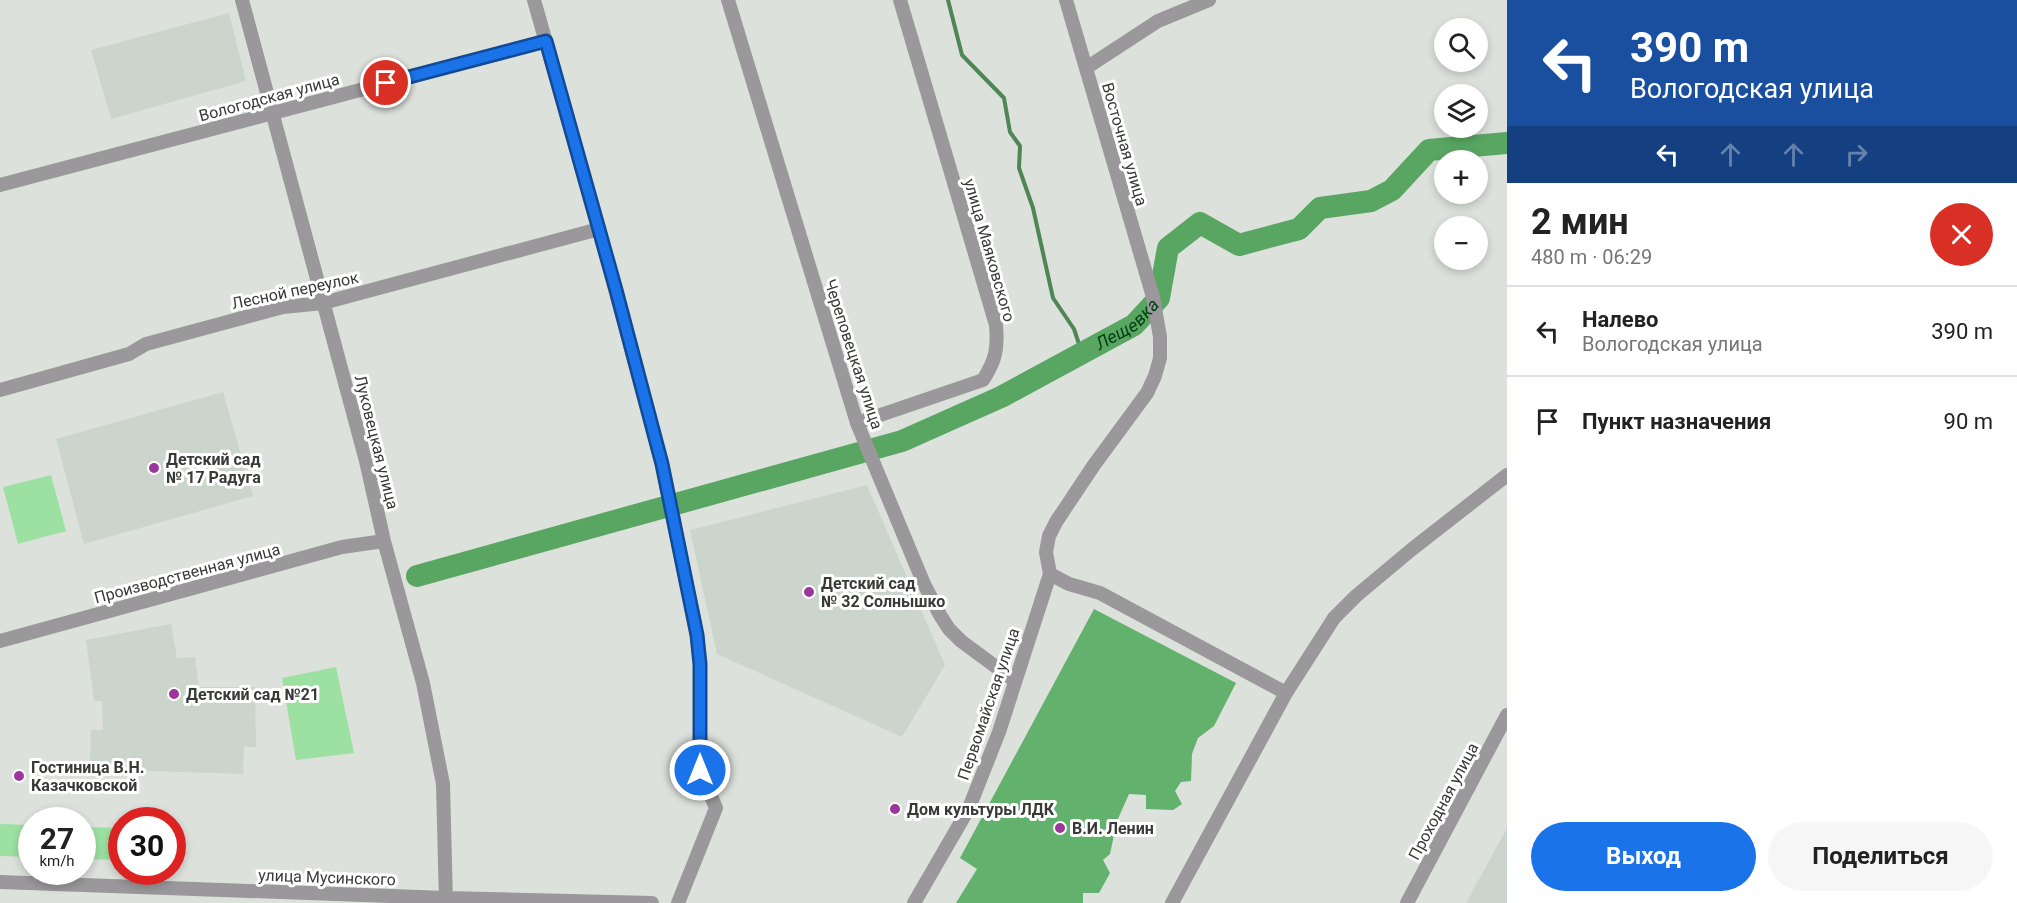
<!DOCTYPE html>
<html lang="ru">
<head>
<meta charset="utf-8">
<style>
	:root { --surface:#fff; --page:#f6f6f6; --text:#222; --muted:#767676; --line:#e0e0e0; --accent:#1a73e8 }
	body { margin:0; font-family:Roboto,sans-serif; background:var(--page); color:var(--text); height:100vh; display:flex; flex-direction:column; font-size:22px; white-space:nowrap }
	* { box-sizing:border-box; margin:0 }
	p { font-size:20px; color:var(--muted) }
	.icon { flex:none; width:33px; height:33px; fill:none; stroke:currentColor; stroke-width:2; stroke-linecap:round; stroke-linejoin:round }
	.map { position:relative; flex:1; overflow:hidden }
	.drawer { display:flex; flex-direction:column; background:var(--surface); width:510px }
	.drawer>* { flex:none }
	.top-card { background:#1a4fa0; color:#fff; overflow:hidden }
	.fabs { position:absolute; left:1434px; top:18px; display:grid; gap:12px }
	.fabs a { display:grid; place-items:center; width:54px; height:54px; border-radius:50%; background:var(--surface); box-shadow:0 3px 9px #0003; font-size:30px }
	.speed { position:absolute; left:18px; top:807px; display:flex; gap:12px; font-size:30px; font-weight:700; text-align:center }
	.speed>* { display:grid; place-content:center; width:78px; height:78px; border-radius:50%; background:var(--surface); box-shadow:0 3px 9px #0003; line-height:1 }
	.speed small { font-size:15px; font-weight:400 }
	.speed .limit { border:9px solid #d22; background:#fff; color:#111 }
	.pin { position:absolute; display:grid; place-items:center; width:51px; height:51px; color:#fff; margin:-26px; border:3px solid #fff; border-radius:50%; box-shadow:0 2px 6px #0007 }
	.me { position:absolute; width:66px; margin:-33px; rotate:0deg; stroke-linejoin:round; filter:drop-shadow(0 0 4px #0008) }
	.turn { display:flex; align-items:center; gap:21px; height:126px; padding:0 24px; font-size:27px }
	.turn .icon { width:78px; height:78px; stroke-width:2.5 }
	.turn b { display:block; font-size:42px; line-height:51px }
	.lanes { display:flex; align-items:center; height:57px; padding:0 24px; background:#0003; justify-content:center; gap:30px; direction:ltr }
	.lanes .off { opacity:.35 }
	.round { display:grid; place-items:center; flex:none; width:63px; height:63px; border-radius:32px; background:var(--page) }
	.head { display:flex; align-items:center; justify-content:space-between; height:102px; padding:0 24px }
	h1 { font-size:36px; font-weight:700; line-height:45px }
	.primary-button { display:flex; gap:12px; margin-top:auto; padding:12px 24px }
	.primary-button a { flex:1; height:69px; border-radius:36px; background:var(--accent); color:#fff; font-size:24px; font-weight:700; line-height:69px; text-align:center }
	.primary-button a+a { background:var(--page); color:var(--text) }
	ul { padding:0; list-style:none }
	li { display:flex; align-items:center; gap:18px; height:90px; padding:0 24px; border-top:2px solid var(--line) }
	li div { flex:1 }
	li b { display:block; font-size:22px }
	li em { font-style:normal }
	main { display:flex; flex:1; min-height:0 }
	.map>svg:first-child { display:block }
	.built { fill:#cbd5cb }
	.green { fill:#9ce1a2 }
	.forest { fill:#62b16c }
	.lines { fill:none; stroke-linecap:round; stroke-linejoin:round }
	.stream { stroke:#4e8655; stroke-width:4 }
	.river { stroke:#58a662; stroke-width:22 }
	.minor { stroke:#9a989a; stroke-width:14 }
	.route-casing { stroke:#114b97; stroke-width:15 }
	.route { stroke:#1a73e8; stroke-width:10 }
	.poi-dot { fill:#9b369b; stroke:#fff; stroke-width:2 }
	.labels { text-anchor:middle; stroke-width:6; stroke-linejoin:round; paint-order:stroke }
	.street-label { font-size:16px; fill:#383a38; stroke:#fff }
	.poi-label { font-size:16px; font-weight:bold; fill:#383a38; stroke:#fff; text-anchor:start }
	.water-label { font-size:18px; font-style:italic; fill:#013e11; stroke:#fff }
</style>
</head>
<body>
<main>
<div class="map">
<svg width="1507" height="903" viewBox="0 0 1507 903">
	<rect width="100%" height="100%" fill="#dce1dc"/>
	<!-- built -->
	<path class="built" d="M229,13L246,81L111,119L91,50Z
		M223,392L253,496L84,544L56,439Z
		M867,485L945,665L902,737L717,654L690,530Z
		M171,624L177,658L195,657L199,687H255L256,747H244L243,774L90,769L91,730H103L102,701H94L86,640Z
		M1507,828V903H1466Z"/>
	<!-- green -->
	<path class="green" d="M51,475L66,531L18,544L3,487Z
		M336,667L354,753L296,760L282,678Z
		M0,824L31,825V857L0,856Z
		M83,827L121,828V860L83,859Z"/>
	<!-- forest -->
	<path class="forest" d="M1094,609L1236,683L1214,726L1198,738L1192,754L1191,781L1181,782L1175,791L1182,804L1173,810L1146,809V795L1129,794L1117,821L1110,854L1103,860L1110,873L1099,893H1083V903H956L977,869L960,858Z"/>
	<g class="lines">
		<!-- stream -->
		<path class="stream" d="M948,0L962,55L1004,98L1010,132L1020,146L1019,168L1033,208L1053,298L1074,329L1082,353"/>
		<!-- river -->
		<path class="river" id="s1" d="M417,576L902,441L1001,397L1134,325L1159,298L1168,248L1200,223L1239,245L1299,229L1320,208L1371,201L1392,190L1429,150L1507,143"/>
		<!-- minor -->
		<path class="minor" d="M242,0L366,461L384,541L423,683L443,784L446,903
			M534,0L599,229L662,464L697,635L700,664V770L716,808L678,903
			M728,0L857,423L924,584L940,615L949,629L961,641L1015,681
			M1086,68L1158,21L1209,0
			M0,185L546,41
			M0,390L129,354L146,344L283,307L323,303L599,229
			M857,423L983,380C996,360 998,348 996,325L900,0
			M1050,574L1069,584L1100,593L1286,693
			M0,641L342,547L384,541
			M0,882L446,898L652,903
			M914,903L969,808L999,732L1050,574L1046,552L1049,536L1056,522L1094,465L1147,393L1155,376L1160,358V337L1153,297L1066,0
			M1172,903L1286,693L1334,618L1356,596L1411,550L1507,475
			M1407,903L1507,715"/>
	</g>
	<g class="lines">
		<defs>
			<path id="route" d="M386,83L546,41L616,290L662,464L697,635L700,664V770"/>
		</defs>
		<!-- route casing -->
		<use href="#route" class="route-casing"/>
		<!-- route -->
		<use href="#route" class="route"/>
	</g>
	<!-- markers -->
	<g class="poi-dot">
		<circle cx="154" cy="468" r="6"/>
		<circle cx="809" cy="592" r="6"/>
		<circle cx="174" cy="694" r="6"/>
		<circle cx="19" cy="776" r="6"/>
		<circle cx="895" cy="809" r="6"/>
		<circle cx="1060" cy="828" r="6"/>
	</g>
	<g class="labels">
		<!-- street labels -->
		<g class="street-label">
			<text transform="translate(269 97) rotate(-15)" y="6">Вологодская улица</text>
			<text transform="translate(1125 144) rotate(74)" y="6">Восточная улица</text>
			<text transform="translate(990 250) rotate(74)" y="6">улица Маяковского</text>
			<text transform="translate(295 290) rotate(-12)" y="6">Лесной переулок</text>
			<text transform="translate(854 354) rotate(72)" y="6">Череповецкая улица</text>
			<text transform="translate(377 442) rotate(76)" y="6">Луковецкая улица</text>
			<text transform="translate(187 573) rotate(-15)" y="6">Производственная улица</text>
			<text transform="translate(988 704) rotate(-71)" y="6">Первомайская улица</text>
			<text transform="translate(1443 801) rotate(-62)" y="6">Проходная улица</text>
			<text transform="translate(327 877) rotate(2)" y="6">улица Мусинского</text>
		</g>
		<!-- poi labels -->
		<g class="poi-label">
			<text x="166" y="465">Детский сад<tspan x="166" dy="18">№ 17 Радуга</tspan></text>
			<text x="821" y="589">Детский сад<tspan x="821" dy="18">№ 32 Солнышко</tspan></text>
			<text x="186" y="700">Детский сад №21</text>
			<text x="31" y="773">Гостиница В.Н.<tspan x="31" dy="18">Казачковской</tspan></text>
			<text x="907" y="815">Дом культуры ЛДК</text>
			<text x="1072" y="834">В.И. Ленин</text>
		</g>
		<!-- water labels -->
		<g class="water-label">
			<text dy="6" stroke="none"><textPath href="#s1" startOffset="758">Лещевка</textPath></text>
		</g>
	</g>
</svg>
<div class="fabs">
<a><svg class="icon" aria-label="search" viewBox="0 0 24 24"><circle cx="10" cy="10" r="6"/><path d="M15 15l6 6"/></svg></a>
<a><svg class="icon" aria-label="layers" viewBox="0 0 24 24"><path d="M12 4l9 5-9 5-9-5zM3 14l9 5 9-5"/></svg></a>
<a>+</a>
<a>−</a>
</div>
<div class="speed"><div>27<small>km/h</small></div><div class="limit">30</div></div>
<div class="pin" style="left:386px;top:83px;background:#d93025"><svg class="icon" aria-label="arrive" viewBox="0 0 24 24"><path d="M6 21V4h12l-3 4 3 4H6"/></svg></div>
<svg class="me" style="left:700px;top:770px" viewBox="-20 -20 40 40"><circle r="17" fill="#1a73e8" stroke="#fff" stroke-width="3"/><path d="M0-11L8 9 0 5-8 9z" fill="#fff"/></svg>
</div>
<section class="drawer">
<div class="top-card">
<div class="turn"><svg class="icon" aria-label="left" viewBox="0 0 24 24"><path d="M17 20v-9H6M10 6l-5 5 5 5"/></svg><div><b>390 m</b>Вологодская улица</div></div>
<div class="lanes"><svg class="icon" aria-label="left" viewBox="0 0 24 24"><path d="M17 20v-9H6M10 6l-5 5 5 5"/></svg><svg class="icon off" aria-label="ahead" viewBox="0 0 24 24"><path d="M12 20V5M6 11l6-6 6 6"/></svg><svg class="icon off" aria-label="ahead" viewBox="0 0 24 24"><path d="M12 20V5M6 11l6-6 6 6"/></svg><svg class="icon off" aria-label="right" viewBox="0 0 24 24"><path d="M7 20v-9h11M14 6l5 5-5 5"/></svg></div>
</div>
<div class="head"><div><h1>2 мин</h1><p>480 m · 06:29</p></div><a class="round" style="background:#d93025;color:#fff"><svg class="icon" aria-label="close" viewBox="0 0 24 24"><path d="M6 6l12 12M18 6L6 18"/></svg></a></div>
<ul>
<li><svg class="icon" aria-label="left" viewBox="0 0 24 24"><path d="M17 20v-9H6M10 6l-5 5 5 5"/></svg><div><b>Налево</b><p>Вологодская улица</p></div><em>390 m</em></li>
<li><svg class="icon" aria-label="arrive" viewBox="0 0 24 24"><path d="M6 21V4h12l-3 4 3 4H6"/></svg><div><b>Пункт назначения</b></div><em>90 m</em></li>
</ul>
<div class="primary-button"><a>Выход</a><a>Поделиться</a></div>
</section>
</main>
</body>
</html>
